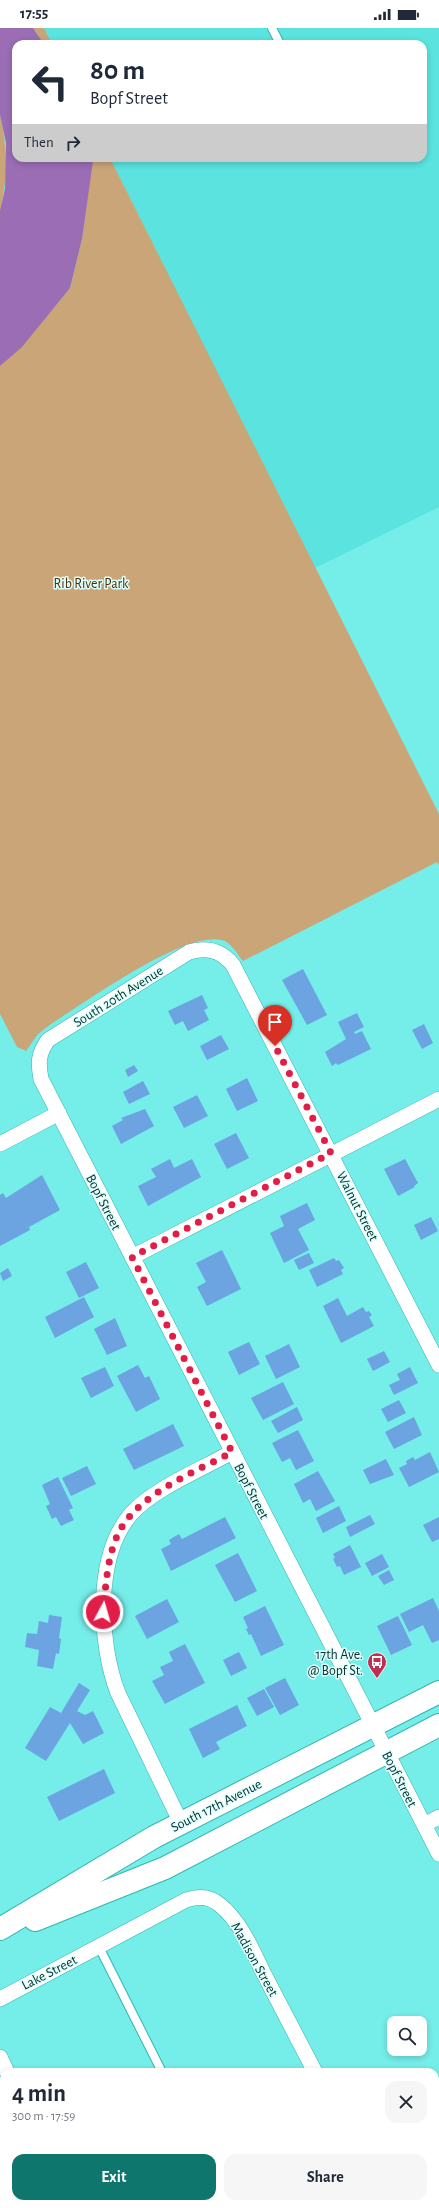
<!DOCTYPE html>
<html lang="en">
<head>
<meta charset="utf-8">
<style>
	:root { --surface:#fff; --page:#f6f6f7; --text:#1f2937; --muted:#747a83; --accent:#0f766e }
	body { margin:0; font-family:"Alegreya Sans",sans-serif; background:var(--page); color:var(--text); height:100vh; display:flex; flex-direction:column; font-size:15px; white-space:nowrap }
	* { box-sizing:border-box; margin:0 }
	p { font-size:13px; color:var(--muted) }
	.icon { flex:none; width:22px; height:22px; fill:none; stroke:currentColor; stroke-width:2; stroke-linecap:round; stroke-linejoin:round }
	.map { position:relative; flex:1; overflow:hidden }
	.side { position:absolute; left:0px; top:2040px; width:439px; height:140px; display:flex; flex-direction:column; background:var(--surface); border-radius:12px 12px 0 0; box-shadow:0 2px 6px #0003 }
	.side>* { flex:none }
	.banner { position:absolute; left:12px; top:12px; width:415px; height:122px; border-radius:12px; box-shadow:0 2px 6px #0003; background:#fff; color:var(--text); overflow:hidden }
	.controls { position:absolute; left:387px; top:1988px; display:grid; gap:8px }
	.controls a { display:grid; place-items:center; width:40px; height:40px; border-radius:8px; background:var(--surface); box-shadow:0 2px 6px #0003; font-size:20px }
	.pin { position:absolute; display:grid; place-items:center; width:34px; height:34px; color:#fff; margin:-41px -17px; border-radius:50% 50% 50% 0; rotate:-45deg; box-shadow:0 0 4px #0007 }
	.pin .icon { rotate:45deg }
	.me { position:absolute; width:44px; margin:-22px; rotate:6deg; stroke-linejoin:round; filter:drop-shadow(0 0 3px #0008) }
	.turn { display:flex; align-items:center; gap:14px; height:84px; padding:0 12px; font-size:18px }
	.turn .icon { width:52px; height:52px; stroke-width:2.5 }
	.turn b { display:block; font-size:28px; line-height:34px }
	.then { display:flex; align-items:center; height:38px; padding:0 12px; background:#0003; gap:8px; font-size:15px }
	.round { display:grid; place-items:center; flex:none; width:42px; height:42px; border-radius:12px; background:var(--page) }
	.overview { display:flex; align-items:center; justify-content:space-between; height:68px; padding:0 12px }
	h1 { font-size:24px; font-weight:600; line-height:30px }
	.primary-button { display:flex; gap:8px; margin-top:auto; padding:8px 12px }
	.primary-button a { flex:1; height:46px; border-radius:12px; background:var(--accent); color:#fff; font-size:16px; font-weight:600; line-height:46px; text-align:center }
	.primary-button a+a { background:var(--page); color:var(--text) }
	.status { display:flex; justify-content:space-between; align-items:center; height:28px; padding:0 20px; background:var(--surface); direction:ltr }
	.status svg { height:11px; fill:currentColor }
	.map>svg:first-child { display:block }
	.built { fill:#5ae3df }
	.green { fill:#caa578 }
	.water { fill:#9a6db5 }
	.building { fill:#6ca3e1 }
	.lines { fill:none; stroke-linecap:round; stroke-linejoin:round }
	.lane-casing { stroke:#34b5b1; stroke-width:10 }
	.street-casing { stroke:#34b5b1; stroke-width:16 }
	.secondary-casing { stroke:#34b5b1; stroke-width:24 }
	.lane { stroke:#fff; stroke-width:8 }
	.street { stroke:#fff; stroke-width:15 }
	.secondary { stroke:#fff; stroke-width:22 }
	.route { stroke:#e11d48; stroke-width:7; stroke-dasharray:0 12.6 }
	.labels { text-anchor:middle; stroke-width:3; stroke-linejoin:round; paint-order:stroke }
	.park-label { font-size:14px; fill:#48300e; stroke:#dffffd }
	.street-label { font-size:14px; fill:#062f2d; stroke:#dffffd }
	.poi-label { font-size:14px; fill:#062f2d; stroke:#dffffd; text-anchor:end }
</style>
</head>
<body>
<div class="status"><b>17:55</b><svg viewBox="0 0 49 12"><path d="M0 12V9h3v3zM5 12V6h3v6zM10 12V3h3v9zM15 12V0h3v12zM26 1h20v11H26zM47 4h2v5h-2z"/></svg></div>
<div class="map">
<svg width="439" height="2180" viewBox="0 0 439 2180">
	<rect width="100%" height="100%" fill="#75ede9"/>
	<!-- built -->
	<path class="built" d="M44,0H439V479L315,540L110,130H423V16H52Z"/>
	<!-- green -->
	<path class="green" d="M33,0H44L52,16H44Z
		M0,87C7,117 8,143 2,174L55,278L70,260L82,211L92,130H110L439,786V837L437,834L243,933C237,926 231,914 222,912C183,903 86,974 51,996L38,1006L26,1023L17,1019L0,986Z"/>
	<!-- water -->
	<path class="water" d="M0,0H33L44,16H16V130H92L93,133L82,211L70,260L22,319L0,338V183L5,161L6,115L0,87Z"/>
	<!-- building -->
	<path class="building" d="M303,941L327,987L307,997L282,952Z
		M202,967L208,980L204,982L209,992L188,1003L183,993L175,997L168,983Z
		M357,985L364,999L354,1004L355,1006L362,1003L371,1021L338,1037L336,1035L332,1038L325,1024L346,1011L338,994Z
		M424,996L433,1015L422,1021L412,1002Z
		M221,1007L229,1021L207,1032L200,1018Z
		M134,1037L138,1043L128,1049L125,1042Z
		M247,1050L258,1073L237,1083L226,1061Z
		M143,1053L150,1066L129,1076L123,1064Z
		M197,1067L208,1088L184,1100L173,1079Z
		M145,1081L154,1098L121,1116L112,1098L123,1092L121,1090Z
		M236,1105L249,1130L227,1141L214,1116Z
		M170,1131L174,1140L192,1131L201,1149L148,1178L138,1158L156,1149L151,1141Z
		M405,1131L418,1155L414,1158L415,1159L398,1168L384,1141Z
		M42,1147L60,1182L29,1199L30,1202L0,1218V1167L3,1165L6,1170Z
		M307,1175L315,1192L298,1201L309,1222L284,1235L270,1205L284,1198L280,1188Z
		M431,1189L438,1203L421,1212L414,1197Z
		M222,1222L241,1261L207,1278L197,1259L206,1254L196,1235Z
		M309,1225L314,1235L299,1242L294,1232Z
		M334,1230L336,1233L339,1232L344,1240L341,1242L343,1246L317,1259L309,1242Z
		M86,1234L99,1260L79,1270L66,1244Z
		M8,1240L12,1248L3,1253L0,1245Z
		M84,1269L94,1289L55,1310L45,1289Z
		M338,1270L347,1288L363,1279L366,1284L369,1283L372,1287L369,1289L374,1298L341,1315L323,1278Z
		M115,1290L127,1318L107,1327L94,1301Z
		M249,1314L260,1336L239,1347L228,1324Z
		M289,1316L300,1339L276,1351L265,1328Z
		M384,1323L390,1334L373,1343L367,1331Z
		M138,1337L145,1350L149,1348L160,1371L136,1384L117,1348Z
		M105,1339L114,1358L91,1370L81,1350Z
		M410,1339L418,1355L394,1367L389,1357L400,1352L397,1346Z
		M283,1354L294,1376L263,1392L251,1370Z
		M399,1372L406,1385L388,1394L381,1381Z
		M297,1379L303,1392L278,1405L271,1393Z
		M414,1389L422,1407L394,1421L385,1404Z
		M173,1396L184,1418L134,1442L123,1421Z
		M298,1402L314,1433L296,1442L290,1430L282,1434L272,1415Z
		M430,1424L439,1444L409,1459L399,1440L407,1436L406,1433L413,1429L415,1432Z
		M386,1431L394,1447L370,1456L363,1442Z
		M87,1438L96,1456L71,1468L62,1450Z
		M318,1443L335,1473L316,1483L310,1471L303,1475L294,1456Z
		M58,1449L73,1480L69,1482L74,1492L61,1498L56,1489L52,1491L46,1478L50,1476L42,1457Z
		M339,1478L346,1493L323,1505L316,1490Z
		M370,1487L375,1496L350,1509L346,1499Z
		M225,1489L236,1510L171,1543L161,1521L171,1516L169,1512L179,1506L182,1511Z
		M439,1489V1511L432,1514L423,1497Z
		M350,1517L361,1539L344,1547L340,1538L337,1539L333,1531L335,1530L333,1526Z
		M238,1525L257,1563L235,1574L215,1537Z
		M382,1526L389,1539L372,1548L365,1535Z
		M389,1542L394,1552L384,1557L378,1548Z
		M433,1570L439,1583V1612L432,1615L423,1597L409,1604L400,1586Z
		M167,1571L179,1594L147,1611L135,1588Z
		M265,1578L284,1617L261,1628L251,1606L249,1607L246,1601L248,1600L243,1589Z
		M49,1587L62,1589L59,1610L61,1611L59,1626L56,1625L53,1641L37,1638L39,1622L25,1619L27,1605L37,1606L39,1593L48,1595Z
		M398,1588L412,1617L391,1627L377,1598Z
		M185,1616L205,1655L165,1676L152,1653L164,1647L160,1639L173,1633L169,1624Z
		M239,1624L247,1640L231,1648L223,1632Z
		M285,1650L299,1677L280,1687L265,1660Z
		M79,1655L90,1662L77,1683L85,1687L93,1683L104,1705L83,1716L70,1695L46,1733L25,1720L50,1679L61,1685Z
		M264,1661L274,1679L257,1688L247,1670Z
		M237,1677L247,1698L216,1714L220,1721L203,1730L189,1701Z
		M104,1741L115,1765L59,1793L47,1769Z"/>
	<g class="lines">
		<defs>
			<path id="lane" d="M272,0L280,16
				M99,1919L162,2044
				M228,2176L230,2180"/>
			<path id="street" d="M0,1116L59,1085
				M132,1229L439,1071
				M439,1337L233,937C221,922 207,919 189,924L48,1012C38,1026 38,1035 41,1051L439,1826
				M181,1795L118,1665C99,1616 94,1529 131,1486C153,1461 202,1441 232,1424
				M424,1797L439,1789
				M0,1971L186,1872C198,1868 210,1868 220,1877C241,1894 252,1922 264,1946C281,1979 298,2011 315,2044
				M0,2029L7,2044
				M76,2176L78,2180
				M383,2176L385,2180"/>
			<path id="secondary" d="M35,1892L165,1840L439,1697
				M0,1901L154,1809L439,1664"/>
		</defs>
		<!-- lane casing -->
		<use href="#lane" class="lane-casing"/>
		<!-- street casing -->
		<use href="#street" class="street-casing"/>
		<!-- secondary casing -->
		<use href="#secondary" class="secondary-casing"/>
		<!-- lane -->
		<use href="#lane" class="lane"/>
		<!-- street -->
		<use href="#street" class="street"/>
		<!-- secondary -->
		<use href="#secondary" class="secondary"/>
	</g>
	<g class="lines">
		<!-- route -->
		<path class="route" d="M103,1584C106,1557 107,1528 119,1504C139,1465 196,1444 232,1424L132,1229L331,1125L275,1018"/>
	</g>
	<!-- icons -->
	<defs>
		<symbol id="bus-pin" viewBox="-11 -11 22 30"><path d="M0 17L-7.5 6A9.5 9.5 0 1 1 7.5 6Z" fill="#bf2f52" stroke="#dffffd"/><path d="M-5-6H5V4H4V6H2V4H-2V6H-4V4H-5ZM-3.5-4V0h7V-4ZM-3.5 1.2v1.5H-2V1.2ZM2 1.2v1.5H3.5V1.2Z" fill="#fff"/></symbol>
	</defs>
	<g fill-rule="evenodd">
		<use href="#bus-pin" x="366" y="1623" width="22" height="30"/>
	</g>
	<g class="labels">
		<!-- park labels -->
		<g class="park-label">
			<text x="91" y="560">Rib River Park</text>
		</g>
		<!-- street labels -->
		<g class="street-label">
			<text transform="translate(118 968) rotate(-32)" y="5">South 20th Avenue</text>
			<text transform="translate(104 1174) rotate(63)" y="5">Bopf Street</text>
			<text transform="translate(358 1178) rotate(63)" y="5">Walnut Street</text>
			<text transform="translate(252 1463) rotate(63)" y="5">Bopf Street</text>
			<text transform="translate(400 1751) rotate(63)" y="5">Bopf Street</text>
			<text transform="translate(216 1777) rotate(-27)" y="5">South 17th Avenue</text>
			<text transform="translate(255 1931) rotate(61)" y="5">Madison Street</text>
			<text transform="translate(49 1944) rotate(-27)" y="5">Lake Street</text>
		</g>
		<!-- poi labels -->
		<g class="poi-label">
			<text x="363" y="1631">17th Ave.<tspan x="363" dy="16">@ Bopf St.</tspan></text>
		</g>
	</g>
</svg>
<div class="controls">
<a><svg class="icon" aria-label="search" viewBox="0 0 24 24"><circle cx="10" cy="10" r="6"/><path d="M15 15l6 6"/></svg></a>
</div>
<div class="pin" style="left:275px;top:1018px;background:#d93025"><svg class="icon" aria-label="arrive" viewBox="0 0 24 24"><path d="M6 21V4h12l-3 4 3 4H6"/></svg></div>
<svg class="me" style="left:103px;top:1584px" viewBox="-20 -20 40 40"><circle r="17" fill="#e11d48" stroke="#fff" stroke-width="3"/><path d="M0-11L8 9 0 5-8 9z" fill="#fff"/></svg>
<div class="banner">
<div class="turn"><svg class="icon" aria-label="left" viewBox="0 0 24 24"><path d="M17 20v-9H6M10 6l-5 5 5 5"/></svg><div><b>80 m</b>Bopf Street</div></div>
<div class="then">Then<svg class="icon" aria-label="right" viewBox="0 0 24 24"><path d="M7 20v-9h11M14 6l5 5-5 5"/></svg></div>
</div>
<section class="side">
<div class="overview"><div><h1>4 min</h1><p>300 m · 17:59</p></div><a class="round"><svg class="icon" aria-label="close" viewBox="0 0 24 24"><path d="M6 6l12 12M18 6L6 18"/></svg></a></div>
<div class="primary-button"><a>Exit</a><a>Share</a></div>
</section>
</div>
</body>
</html>
